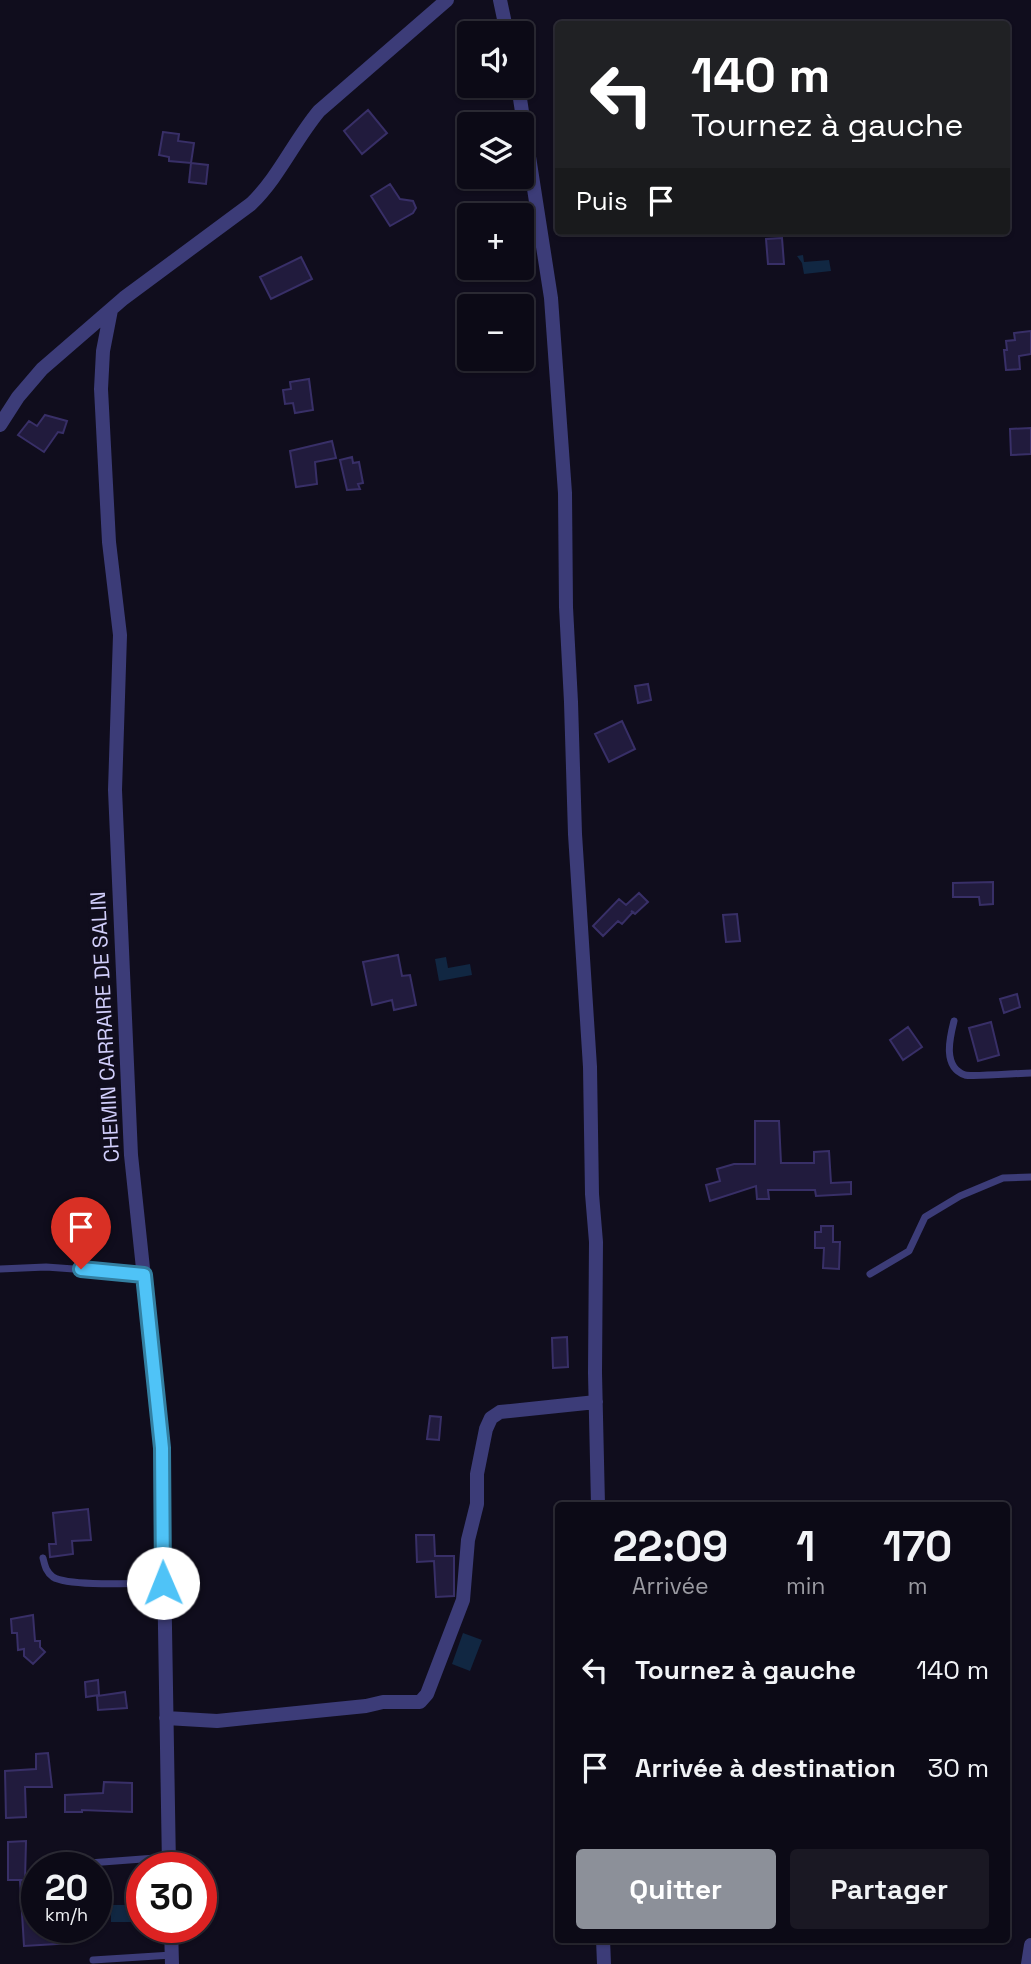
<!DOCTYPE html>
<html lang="fr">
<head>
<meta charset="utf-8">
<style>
	:root { --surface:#0c0a16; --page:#1a1823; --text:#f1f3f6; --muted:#9a9aa1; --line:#2c2b35; --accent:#8c9099 }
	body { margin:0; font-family:"Space Grotesk",sans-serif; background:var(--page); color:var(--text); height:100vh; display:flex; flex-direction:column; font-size:26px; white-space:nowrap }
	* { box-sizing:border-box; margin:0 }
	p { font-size:23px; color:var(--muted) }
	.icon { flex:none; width:38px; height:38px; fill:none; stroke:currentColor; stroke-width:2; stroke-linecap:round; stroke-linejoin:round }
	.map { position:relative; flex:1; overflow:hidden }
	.side { position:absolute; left:555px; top:1502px; width:455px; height:441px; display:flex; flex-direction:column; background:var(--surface); border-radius:7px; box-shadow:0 2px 5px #0004,0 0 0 2px var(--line) }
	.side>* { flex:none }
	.guide { position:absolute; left:555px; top:21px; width:455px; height:214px; border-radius:7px; box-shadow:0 2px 5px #0004,0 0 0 2px var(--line); background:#202124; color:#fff; overflow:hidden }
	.tools { position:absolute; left:457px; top:21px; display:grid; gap:14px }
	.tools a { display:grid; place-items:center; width:77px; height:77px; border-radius:7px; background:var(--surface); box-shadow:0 2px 5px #0004,0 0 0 2px var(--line); font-size:35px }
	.speed { position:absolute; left:21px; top:1852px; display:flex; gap:14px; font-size:35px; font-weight:700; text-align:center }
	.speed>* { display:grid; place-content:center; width:91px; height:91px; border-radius:50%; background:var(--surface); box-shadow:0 2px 5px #0004,0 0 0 2px var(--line); line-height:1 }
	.speed small { font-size:18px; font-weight:400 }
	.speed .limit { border:10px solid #d22; background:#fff; color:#111 }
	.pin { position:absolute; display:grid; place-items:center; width:60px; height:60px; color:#fff; margin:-72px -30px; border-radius:50% 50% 50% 0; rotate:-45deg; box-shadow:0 0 7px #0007 }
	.pin .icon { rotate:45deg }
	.me { position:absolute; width:77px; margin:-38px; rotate:359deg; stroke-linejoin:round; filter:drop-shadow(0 0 5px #0008) }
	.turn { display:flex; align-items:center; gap:24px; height:147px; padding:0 21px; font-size:32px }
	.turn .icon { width:91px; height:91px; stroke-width:2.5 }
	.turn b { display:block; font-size:49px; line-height:60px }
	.then { display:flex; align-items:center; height:66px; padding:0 21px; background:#0003; gap:14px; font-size:26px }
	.eta { display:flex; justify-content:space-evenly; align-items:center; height:119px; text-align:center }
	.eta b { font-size:42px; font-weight:700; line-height:49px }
	.button { display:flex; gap:14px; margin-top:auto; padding:14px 21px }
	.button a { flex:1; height:80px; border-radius:7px; background:var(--accent); color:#fff; font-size:28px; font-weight:700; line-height:80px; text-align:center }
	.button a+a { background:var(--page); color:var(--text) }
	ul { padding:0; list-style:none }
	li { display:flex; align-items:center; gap:21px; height:98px; padding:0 21px }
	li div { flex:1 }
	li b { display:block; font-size:26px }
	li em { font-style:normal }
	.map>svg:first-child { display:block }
	.water { fill:#112742 }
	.building { fill:#211b3d; stroke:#382f67; stroke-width:2 }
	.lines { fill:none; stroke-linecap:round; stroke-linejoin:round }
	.service { stroke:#3c3c78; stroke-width:7 }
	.minor { stroke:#3c3c78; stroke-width:14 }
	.route-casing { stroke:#337fa1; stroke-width:18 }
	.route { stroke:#4fc3f7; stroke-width:12 }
	.labels { text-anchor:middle; stroke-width:7; stroke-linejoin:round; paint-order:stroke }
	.street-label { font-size:21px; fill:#d1cefb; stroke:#100d1d }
</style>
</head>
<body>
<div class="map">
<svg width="1031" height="1964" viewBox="0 0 1031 1964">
	<rect width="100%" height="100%" fill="#100d1d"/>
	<!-- water -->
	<path class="water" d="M803,255L804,262L829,260L831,271L804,274L802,263L797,256Z
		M446,957L448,968L470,964L472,975L439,981L435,959Z
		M463,1633L482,1640L470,1671L452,1664Z
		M111,1905H131L132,1922H111Z"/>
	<!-- building -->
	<path class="building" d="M368,110L387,133L362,154L344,131Z
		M163,132L179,134L178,141L194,143L191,163L169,161V157L159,155Z
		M191,163L208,165L206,184L189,182Z
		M390,184L400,199L413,201L416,208L413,213L390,226L371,196Z
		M782,238L784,264H768L766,239Z
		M301,257L312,279L271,299L260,277Z
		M1031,331V354L1019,356L1020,369L1006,370L1004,350H1007L1006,341L1015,340L1014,333Z
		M309,379L313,410L295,413L293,403L285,404L283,390L291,389L290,382Z
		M45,415L67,421L63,433L58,432L44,452L18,435L29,421L37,426Z
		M1031,428V454L1011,455L1010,429Z
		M332,441L336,458L315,462L317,484L296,487L290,451Z
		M352,457L353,463L359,462L363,483L358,484L360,489L347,490L340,460Z
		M648,684L651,700L638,703L635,686Z
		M622,721L635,749L609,762L595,734Z
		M993,882V904L980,905L979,897H953V883Z
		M639,893L648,902L635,914L631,911L633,912L622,924L618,921L603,936L593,926L619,899L626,905Z
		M737,914L740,941L726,942L723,915Z
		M398,955L402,976L410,975L416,1005L394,1010L392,1000L372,1005L363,962Z
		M1017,994L1020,1007L1004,1013L1000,999Z
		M991,1022L999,1055L978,1061L969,1028Z
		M908,1027L922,1047L903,1060L890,1040Z
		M755,1121H779L781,1163H814V1152L829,1151L831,1183L851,1182V1194L816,1196L815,1190H768L769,1199H757L756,1186L710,1201L706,1185L720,1181L717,1169L734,1164H755Z
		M821,1226H833V1242H840L839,1269L823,1268L824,1248H815V1232H821Z
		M567,1337L568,1367L553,1368L552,1338Z
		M430,1416L441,1417L439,1440L427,1439Z
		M88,1509L91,1540L72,1541L73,1554L50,1557L49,1544H56L53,1513Z
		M416,1535H434L435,1556H454V1596L436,1597L434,1561L417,1562Z
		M33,1615L35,1641H40V1647L45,1652L33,1664L24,1656V1649L18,1650L17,1633H12L11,1619Z
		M98,1680L99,1695L86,1697L85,1682Z
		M125,1692L127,1708L98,1710L97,1696Z
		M48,1753L52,1787H25L26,1817L6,1818L5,1771L36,1769V1754Z
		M104,1782L132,1783V1812L82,1810V1812H65V1795L103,1793Z
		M26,1841L25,1880H8V1842Z
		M20,1880L33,1881L37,1927H73V1943L24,1946Z"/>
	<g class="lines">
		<!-- service -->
		<path class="service" d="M954,1021C950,1037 942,1067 965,1075C973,1077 1019,1073 1031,1073
			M0,1269L46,1267L143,1274
			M870,1274L909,1251L925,1217L960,1196L1003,1178L1031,1177
			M43,1558C45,1566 46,1572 53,1577C69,1587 140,1583 163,1583
			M76,1864L169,1857
			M93,1960L172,1955"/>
		<!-- minor -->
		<path class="minor" d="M500,0L507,33
			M518,86L551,298L565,493L566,607L571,702L575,834L590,1067L592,1194L596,1242L595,1373L598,1505
			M111,310L103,351L101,389L109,542L120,635L115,790L131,1155L162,1448L169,1867
			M0,425L18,397L42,369L124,298L251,204C279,177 294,141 319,111L447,0
			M166,1718L217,1721L366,1706L383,1702H420L427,1694L463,1600L468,1540L477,1504V1474L486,1429L491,1418L500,1412L596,1402
			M171,1927L172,1964
			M603,1939L604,1964
			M1028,1964L1031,1945"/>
	</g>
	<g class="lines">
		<defs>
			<path id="route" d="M81,1269L144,1275L162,1448L163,1583"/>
		</defs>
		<!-- route casing -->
		<use href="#route" class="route-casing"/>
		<!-- route -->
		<use href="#route" class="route"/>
	</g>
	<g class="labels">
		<!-- street labels -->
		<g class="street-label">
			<text transform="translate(105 1027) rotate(-93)" y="7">CHEMIN CARRAIRE DE SALIN</text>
		</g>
	</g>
</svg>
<div class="tools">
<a><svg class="icon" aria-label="sound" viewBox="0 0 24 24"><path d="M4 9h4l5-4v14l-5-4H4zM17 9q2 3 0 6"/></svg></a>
<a><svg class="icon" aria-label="layers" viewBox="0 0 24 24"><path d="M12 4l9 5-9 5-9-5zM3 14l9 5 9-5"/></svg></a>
<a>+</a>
<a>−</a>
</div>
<div class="speed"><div>20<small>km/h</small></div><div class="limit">30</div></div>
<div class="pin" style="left:81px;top:1269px;background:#d93025"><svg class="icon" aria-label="arrive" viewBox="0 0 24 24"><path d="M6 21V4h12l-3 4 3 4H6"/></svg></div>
<svg class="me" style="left:163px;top:1583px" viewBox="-20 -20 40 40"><circle r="19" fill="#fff"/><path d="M0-13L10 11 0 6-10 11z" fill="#4fc3f7"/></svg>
<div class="guide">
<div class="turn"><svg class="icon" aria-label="left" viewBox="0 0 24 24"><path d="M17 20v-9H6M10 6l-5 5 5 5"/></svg><div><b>140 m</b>Tournez à gauche</div></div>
<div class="then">Puis<svg class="icon" aria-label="arrive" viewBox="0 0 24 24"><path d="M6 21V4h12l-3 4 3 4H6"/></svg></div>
</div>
<section class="side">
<div class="eta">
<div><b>22:09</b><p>Arrivée</p></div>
<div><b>1</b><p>min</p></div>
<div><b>170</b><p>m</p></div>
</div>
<ul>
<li><svg class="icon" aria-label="left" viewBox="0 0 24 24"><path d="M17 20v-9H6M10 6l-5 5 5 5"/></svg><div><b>Tournez à gauche</b></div><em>140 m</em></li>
<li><svg class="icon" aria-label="arrive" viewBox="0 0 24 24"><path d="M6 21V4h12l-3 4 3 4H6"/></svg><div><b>Arrivée à destination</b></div><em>30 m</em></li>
</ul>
<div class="button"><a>Quitter</a><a>Partager</a></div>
</section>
</div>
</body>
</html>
